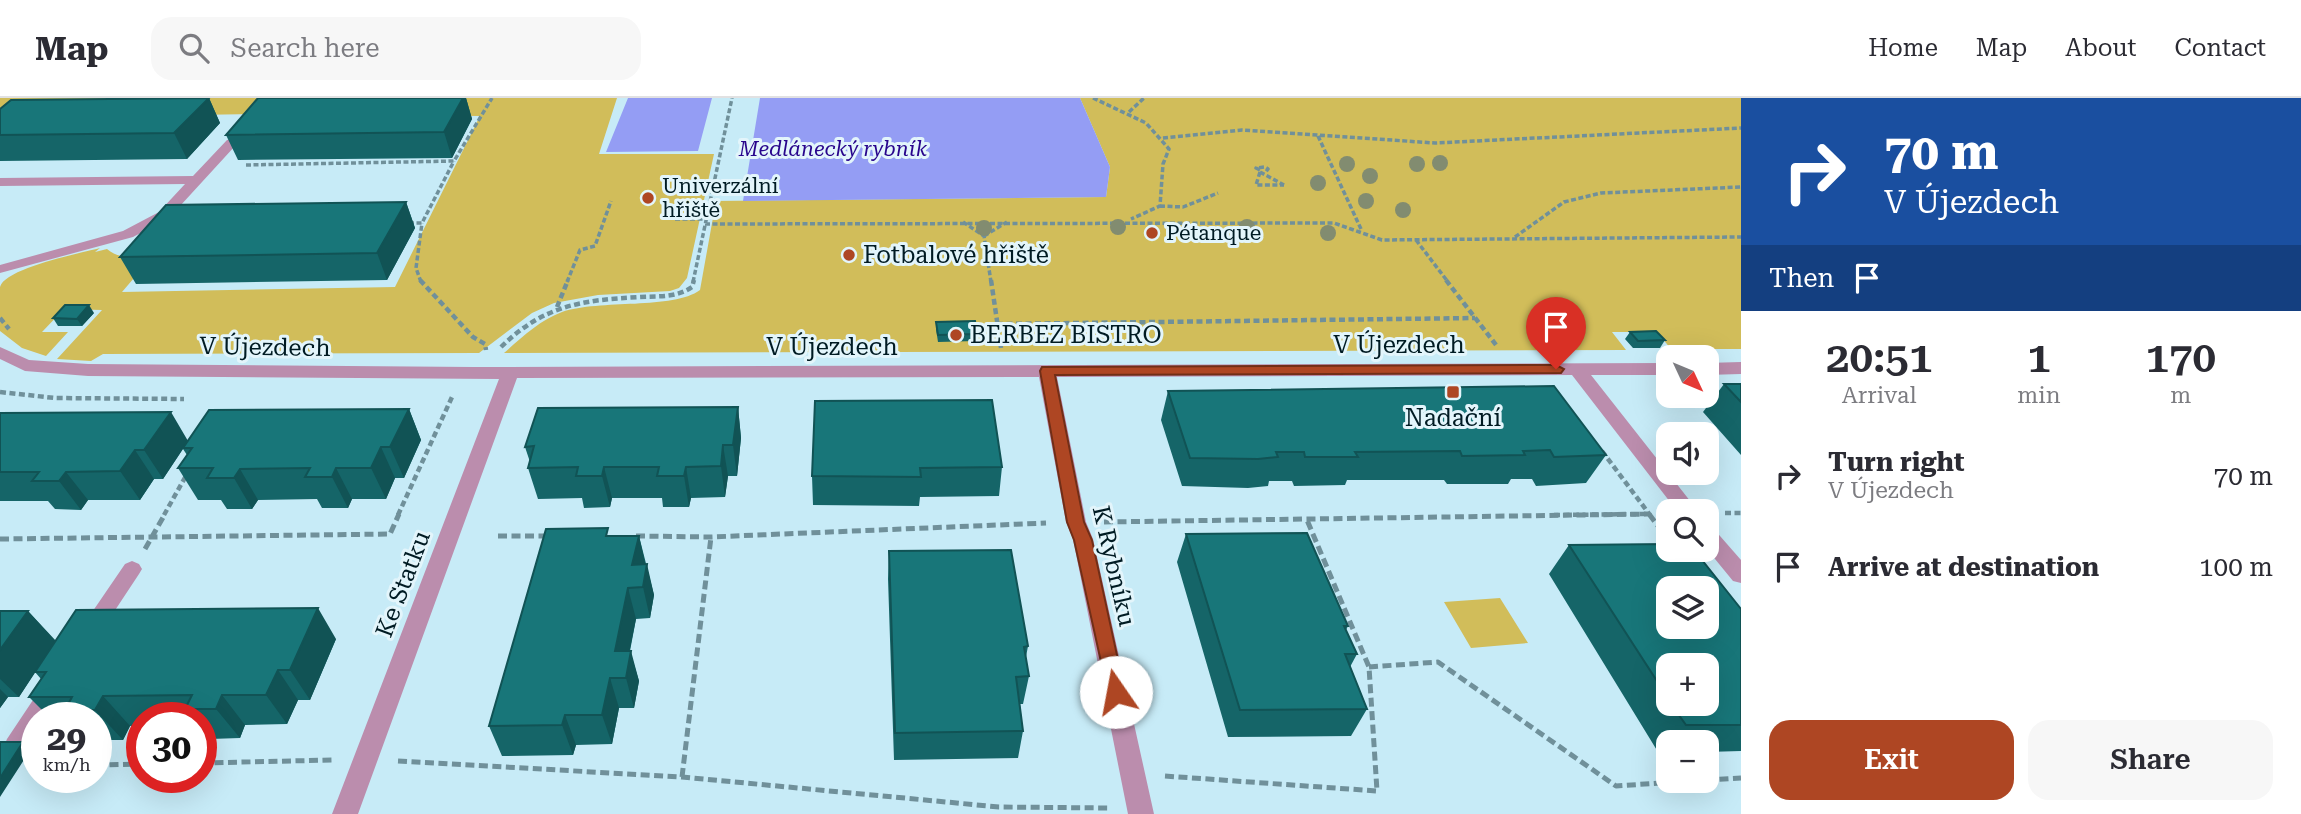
<!DOCTYPE html>
<html lang="en">
<head>
<meta charset="utf-8">
<style>
	:root { --surface:#fff; --page:#f7f7f7; --text:#2b2b33; --muted:#7c7c81; --line:#e1e1e2; --accent:#ae4623 }
	body { margin:0; font-family:"Roboto Serif",serif; background:var(--page); color:var(--text); height:100vh; display:flex; flex-direction:column; font-size:26px; white-space:nowrap }
	* { box-sizing:border-box; margin:0 }
	p { font-size:23px; color:var(--muted) }
	.icon { flex:none; width:38px; height:38px; fill:none; stroke:currentColor; stroke-width:2; stroke-linecap:round; stroke-linejoin:round }
	.map { position:relative; flex:1; overflow:hidden }
	.drawer { display:flex; flex-direction:column; background:var(--surface); width:560px }
	.drawer>* { flex:none }
	.hud { background:#1a4fa0; color:#fff; overflow:hidden }
	.needle { width:46px; rotate:134deg }
	.tools { position:absolute; left:1656px; top:247px; display:grid; gap:14px }
	.tools a { display:grid; place-items:center; width:63px; height:63px; border-radius:14px; background:var(--surface); box-shadow:0 7px 28px #0002; font-size:35px }
	.speed { position:absolute; left:21px; top:604px; display:flex; gap:14px; font-size:35px; font-weight:700; text-align:center }
	.speed>* { display:grid; place-content:center; width:91px; height:91px; border-radius:50%; background:var(--surface); box-shadow:0 7px 28px #0002; line-height:1 }
	.speed small { font-size:18px; font-weight:400 }
	.speed .limit { border:10px solid #d22; background:#fff; color:#111 }
	.pin { position:absolute; display:grid; place-items:center; width:60px; height:60px; color:#fff; margin:-72px -30px; border-radius:50% 50% 50% 0; rotate:-45deg; box-shadow:0 0 7px #0007 }
	.pin .icon { rotate:45deg }
	.me { position:absolute; width:77px; margin:-38px; rotate:348deg; stroke-linejoin:round; filter:drop-shadow(0 0 5px #0008) }
	.turn { display:flex; align-items:center; gap:24px; height:147px; padding:0 28px; font-size:32px }
	.turn .icon { width:91px; height:91px; stroke-width:2.5 }
	.turn b { display:block; font-size:49px; line-height:60px }
	.then { display:flex; align-items:center; height:66px; padding:0 28px; background:#0003; gap:14px; font-size:26px }
	.eta { display:flex; justify-content:space-evenly; align-items:center; height:119px; text-align:center }
	.eta b { font-size:42px; font-weight:600; line-height:49px }
	.button { display:flex; gap:14px; margin-top:auto; padding:14px 28px }
	.button a { flex:1; height:80px; border-radius:21px; background:var(--accent); color:#fff; font-size:28px; font-weight:600; line-height:80px; text-align:center }
	.button a+a { background:var(--page); color:var(--text) }
	ul { padding:0; list-style:none }
	li { display:flex; align-items:center; gap:21px; height:91px; padding:0 28px }
	li div { flex:1 }
	li b { display:block; font-size:26px }
	li em { font-style:normal }
	header { display:flex; align-items:center; gap:42px; box-sizing:border-box; height:98px; padding:0 35px; background:var(--surface); border-bottom:2px solid var(--line) }
	header strong { font-size:33px }
	nav { display:flex; gap:38px; margin-inline-start:auto; font-size:24px }
	.search { width:490px; height:63px; background:var(--page); display:flex; align-items:center; gap:18px; box-sizing:border-box; padding:0 24px; border-radius:21px; color:var(--muted); font-size:26px }
	main { display:flex; flex:1; min-height:0 }
	.map>svg:first-child { display:block }
	.green { fill:#d1bd5a }
	.water { fill:#949df4 }
	.lines { fill:none; stroke-linecap:round; stroke-linejoin:round }
	.path-far2 { stroke:#70909a; stroke-width:3.5; stroke-dasharray:5 2.5; stroke-linecap:butt }
	.path-far1 { stroke:#70909a; stroke-width:4.5; stroke-dasharray:6 3.5; stroke-linecap:butt }
	.path { stroke:#70909a; stroke-width:5; stroke-dasharray:9 4.5; stroke-linecap:butt }
	.service { fill:#bb8dad; fill-rule:evenodd }
	.minor { fill:#bb8dad; fill-rule:evenodd }
	.path-bridge { stroke:#70909a; stroke-width:3.5; stroke-dasharray:5 2.5; stroke-linecap:butt }
	.tree { fill:#828c70 }
	.wall { fill:#156568; fill-rule:evenodd }
	.shaded-wall { fill:#115355 }
	.building { fill:#187679; stroke:#115355; stroke-width:2; fill-rule:evenodd }
	.route { fill:#ae4623; stroke:#712e17; stroke-width:2 }
	.poi-dot { fill:#ae4623; stroke:#e3f5fb; stroke-width:2.5 }
	.labels { text-anchor:middle; stroke-width:6; stroke-linejoin:round; paint-order:stroke }
	.far-water-label { font-size:21px; font-style:italic; fill:#28058c; stroke:#e3f5fb }
	.far-poi-label { font-size:21px; fill:#001b23; stroke:#e3f5fb; text-anchor:start }
	.poi-label { font-size:24px; fill:#001b23; stroke:#e3f5fb; text-anchor:start }
	.street-label { font-size:24px; fill:#001b23; stroke:#e3f5fb }
</style>
</head>
<body>
<header>
<strong>Map</strong>
<div class="search"><svg class="icon" aria-label="search" viewBox="0 0 24 24"><circle cx="10" cy="10" r="6"/><path d="M15 15l6 6"/></svg>Search here</div>
<nav><a>Home</a><a>Map</a><a>About</a><a>Contact</a></nav>
</header>
<main>
<div class="map">
<svg width="1741" height="716" viewBox="0 0 1741 716">
	<rect width="100%" height="100%" fill="#c7ebf7"/>
	<!-- green -->
	<path class="green" d="M0,0H617L599,56H714L687,180L679,190L670,193L598,197L554,205L532,215L479,255L103,256L91,263L57,261L102,212L64,211L42,234H68L46,258L22,250L0,233C0,220 0,201 0,189C5,170 81,155 100,150L95,154L107,151C120,162 136,159 152,159L122,194L395,189L480,18L260,16L0,20Z
		M1080,0H1741V251H1671L1657,234H1612L1626,252L504,255C521,240 540,222 562,214C600,201 673,212 700,192L716,103L1106,99L1110,69Z
		M1500,500L1528,545L1471,550L1444,504Z"/>
	<!-- water -->
	<path class="water" d="M628,0H712L698,53L606,54Z
		M760,0H1080L1110,69L1106,99L743,103Z"/>
	<g class="lines">
		<!-- path-far2 -->
		<path class="path-far2" d="M1093,0L1146,25L1169,51L1163,66L1160,108L1131,121
			M1129,14L1144,0
			M1318,38L1361,131
			M1163,40L1242,32L1435,45L1741,30
			M246,67L454,63L492,0
			M1260,72L1256,70L1265,69L1268,71L1265,75
			M1260,74L1256,87H1284
			M1160,108L1183,109L1218,95
			M675,121H706
			M963,124L984,138L991,184
			M409,125H422L454,63
			M705,126L1334,125L1382,142L1741,139
			M984,138L1007,124
			M1515,139L1564,104L1601,95L1741,89
			M1416,142L1448,184
			M421,184L416,170L422,125
			M567,184L580,152L595,148L611,103
			M693,184L732,0"/>
		<!-- path-far1 -->
		<path class="path-far1" d="M420,182L473,239L485,246L486,252
			M991,182L1001,250
			M1446,182L1496,247
			M557,209L568,182
			M0,220L9,231
			M997,226L1475,220
			M501,249C544,207 582,202 640,199C658,198 676,200 692,189L694,182
			M0,294L55,300L184,301
			M1602,353L1650,417
			M1725,415H1741
			M164,417L187,376
			M398,417L452,299
			M1554,417L1648,416"/>
		<!-- path -->
		<path class="path" d="M1649,416L1668,441
			M1104,424L1648,416
			M498,438H546
			M636,438L711,439L1046,425
			M0,441L390,436L399,416
			M145,451L165,416
			M1369,569L1438,564L1616,688L1703,682
			M398,663L682,679L999,709L1108,710
			M201,665L333,662
			M96,667L142,666
			M1165,678L1377,693L1369,569L1307,422
			M682,679L711,439
			M1706,682L1741,680"/>
		<!-- service -->
		<path class="service" d="M253,36L259,40L257,43L235,48L169,120L133,139L0,175V167L123,133L159,114L185,86L0,88V80L193,78L227,42Z
			M132,463L139,466L142,471L139,476L98,538L91,540L84,538L81,532L84,526L125,466Z
			M53,582L61,584L64,591L46,620H37C37,635 31,652 15,658L7,655L4,648L7,641L45,584Z"/>
		<!-- minor -->
		<path class="minor" d="M0,249L29,262L88,266L473,269L1668,265V277H1591L1698,413H1677L1572,277L1057,279L1086,424L1093,441L1154,716H1128L1073,441L1066,424L1039,279L517,280L358,716H332L499,281L88,278L25,273L0,261Z
			M1741,264V276L1706,277V265Z
			M1706,427L1713,430L1741,462V485L1733,483L1706,450Z"/>
		<!-- path-bridge -->
		<path class="path-bridge" d="M1260,74L1284,87"/>
	</g>
	<!-- trees -->
	<g class="tree">
		<circle cx="1440" cy="65" r="8"/>
		<circle cx="1347" cy="66" r="8"/>
		<circle cx="1417" cy="66" r="8"/>
		<circle cx="1370" cy="78" r="8"/>
		<circle cx="1318" cy="85" r="8"/>
		<circle cx="1366" cy="103" r="8"/>
		<circle cx="1403" cy="112" r="8"/>
		<circle cx="1118" cy="129" r="8"/>
		<circle cx="1247" cy="129" r="8"/>
		<circle cx="984" cy="130" r="8"/>
		<circle cx="1328" cy="135" r="8"/>
	</g>
	<!-- wall -->
	<path class="wall" d="M209,0L220,25L187,61L0,63V11Z
		M258,0H466L472,21L452,60L238,62L226,37Z
		M406,104L415,130L387,182L136,186L120,159Z
		M94,215L82,228H58L53,220Z
		M936,224L977,236L976,243L938,244L936,231Z
		M1630,234L1665,242L1660,250H1633L1625,241Z
		M1724,286H1741V357L1703,314Z
		M1168,293L1606,357L1586,385L1536,388L1532,381H1511L1508,386H1447L1444,382H1347L1345,387L1294,388L1292,383H1269L1268,388L1248,390L1182,388L1161,322Z
		M815,303L1002,369L999,398L920,399L919,408L813,407L812,378Z
		M738,309L741,340L737,378H728L725,399L691,400L689,409H663L662,400H612L610,409L584,410L582,400L538,401L528,370L530,364L525,349Z
		M409,311L421,342L404,380H395L386,401H352L348,410H322L317,401L258,402L252,411H227L221,402H198L178,370L187,357L183,351L163,381H154L140,402H88L81,412L55,411L48,403H0V315L188,342Z
		M1186,436L1348,528L1346,532L1357,556L1350,569L1367,611L1351,638L1228,639L1177,464Z
		M610,438H639L654,497L650,520L636,521L630,553L639,583L634,610H619L612,646L576,647L573,657L502,658L489,628Z
		M1569,447L1741,511V653L1706,654V644H1668V654H1658L1549,476ZM1668,567L1706,606H1668Z
		M889,453L1028,548L1026,559L1029,578L1023,606H1020L1023,633L1018,660L894,662L888,481Z
		M0,513H28L55,543L336,541L310,602H298L287,626L245,627L240,640L210,641L201,631V620H142V628H130L123,642H96V620H50L29,599L41,581L35,574L19,599H8L0,610Z"/>
	<!-- shaded-wall -->
	<path class="shaded-wall" d="M209,0L220,25L187,61L174,35Z
		M463,0H466L472,21L452,60L444,34Z
		M406,104L415,130L387,182L377,155Z
		M89,207L94,215L82,228L77,221Z
		M738,309L741,340L737,378L733,347Z
		M409,311L421,342L404,380L390,349Z
		M171,314L188,343L163,381L144,352Z
		M723,347L728,378L725,399L721,368Z
		M381,349L395,380L386,401L371,370Z
		M135,352L154,381L140,402L120,373Z
		M604,369L612,400L610,409L602,378Z
		M686,369L691,400L689,409L684,378Z
		M336,370L352,401L348,410L332,379Z
		M240,371L258,402L252,411L234,380Z
		M66,374L88,402L81,412L59,383Z
		M639,438L646,469L632,467Z
		M647,466L654,497L650,520L643,489Z
		M628,490L636,521L624,580L615,553Z
		M318,510L336,541L310,602L290,572Z
		M28,513L56,543L19,599L0,581V552Z
		M631,553L639,583L634,610L626,580Z
		M278,572L298,602L287,626L266,597Z
		M610,580L619,610L612,646L602,617Z
		M0,591L8,599L0,610Z
		M222,597L245,627L240,640L216,611Z
		M103,598L130,628L123,642L95,612Z
		M565,617L576,647L573,657L562,627Z
		M23,644L31,651L0,699V680Z"/>
	<!-- building -->
	<path class="building" d="M209,0L174,35L0,37V11L11,2Z
		M258,0H463L444,34L226,37Z
		M406,104L377,155L120,159L166,107Z
		M65,207H89L77,221L53,220Z
		M975,223L977,236L938,237L936,224Z
		M1656,233L1665,242L1638,243L1630,234Z
		M1724,286H1741V304Z
		M1554,288L1606,357L1554,359L1550,352L1523,353L1525,357L1462,358L1460,353L1355,354L1358,359H1305L1304,354H1276L1278,359L1258,361L1190,360L1168,293Z
		M992,302L1002,369L920,370L921,379L812,378L815,303Z
		M738,309L733,347H723L721,368L686,369L684,378H657L659,369H604L602,378H576L578,369L528,370L534,348L525,349L538,310Z
		M409,311L390,349H381L371,370H336L332,379H305L310,370L240,371L234,380H207L213,370H178L192,350H183L209,312Z
		M171,314L144,352H135L120,373L66,374L59,383H32L39,374H0V315Z
		M608,430L606,438H639L632,467L647,466L643,489L628,490L615,553H631L626,580H610L602,617H565L562,627L489,628L546,431Z
		M1307,435L1348,528H1344L1357,556H1345L1367,611L1240,612L1186,436Z
		M1668,446V452H1694L1741,511V627H1686L1671,606H1706V567H1668V600L1569,447ZM1668,490H1706V528H1668Z
		M1011,452L1028,548L1024,549L1029,578L1016,579L1023,633L895,635L889,453Z
		M318,510L290,572H278L266,597H222L216,611H185L192,597L103,598L95,612H65L72,599H29L46,574H35L76,512Z
		M0,513H28L0,552Z
		M0,644H23L0,680Z"/>
	<!-- route -->
	<path class="route" d="M1556,267L1564,271L1561,275L1055,277L1084,424L1092,442L1125,594L1123,600L1116,603L1109,600L1074,442L1067,424L1040,273L1042,269Z"/>
	<!-- markers -->
	<g class="poi-dot">
		<circle cx="648" cy="100" r="7"/>
		<circle cx="1152" cy="135" r="7"/>
		<circle cx="849" cy="157" r="7"/>
		<circle cx="956" cy="237" r="7"/>
		<rect x="1446" y="287" width="14" height="14" rx="3.5"/>
	</g>
	<g class="labels">
		<!-- far-water labels -->
		<g class="far-water-label">
			<text x="833" y="58">Medlánecký rybník</text>
		</g>
		<!-- far-poi labels -->
		<g class="far-poi-label">
			<text x="662" y="95">Univerzální<tspan x="662" dy="24">hřiště</tspan></text>
			<text x="1166" y="142">Pétanque</text>
		</g>
		<!-- poi labels -->
		<g class="poi-label">
			<text x="863" y="165">Fotbalové hřiště</text>
			<text x="970" y="245">BERBEZ BISTRO</text>
			<text x="1453" y="328" text-anchor="middle">Nadační</text>
		</g>
		<!-- street labels -->
		<g class="street-label">
			<text x="1399" y="255">V Újezdech</text>
			<text transform="translate(265 249) rotate(1)" y="8">V Újezdech</text>
			<text x="832" y="257">V Újezdech</text>
			<text transform="translate(1114 468) rotate(77)" y="8">K Rybníku</text>
			<text transform="translate(403 486) rotate(-69)" y="8">Ke Statku</text>
		</g>
	</g>
</svg>
<div class="tools">
<a><svg class="needle" viewBox="-14 -14 28 28"><path d="M0-13l5 13h-10z" fill="#e53935"/><path d="M0 13l5-13h-10z" fill="#7c7c81"/></svg></a>
<a><svg class="icon" aria-label="sound" viewBox="0 0 24 24"><path d="M4 9h4l5-4v14l-5-4H4zM17 9q2 3 0 6"/></svg></a>
<a><svg class="icon" aria-label="search" viewBox="0 0 24 24"><circle cx="10" cy="10" r="6"/><path d="M15 15l6 6"/></svg></a>
<a><svg class="icon" aria-label="layers" viewBox="0 0 24 24"><path d="M12 4l9 5-9 5-9-5zM3 14l9 5 9-5"/></svg></a>
<a>+</a>
<a>−</a>
</div>
<div class="speed"><div>29<small>km/h</small></div><div class="limit">30</div></div>
<div class="pin" style="left:1556px;top:271px;background:#d93025"><svg class="icon" aria-label="arrive" viewBox="0 0 24 24"><path d="M6 21V4h12l-3 4 3 4H6"/></svg></div>
<svg class="me" style="left:1116px;top:594px" viewBox="-20 -20 40 40"><circle r="19" fill="#fff"/><path d="M0-13L10 11 0 6-10 11z" fill="#ae4623"/></svg>
</div>
<section class="drawer">
<div class="hud">
<div class="turn"><svg class="icon" aria-label="right" viewBox="0 0 24 24"><path d="M7 20v-9h11M14 6l5 5-5 5"/></svg><div><b>70 m</b>V Újezdech</div></div>
<div class="then">Then<svg class="icon" aria-label="arrive" viewBox="0 0 24 24"><path d="M6 21V4h12l-3 4 3 4H6"/></svg></div>
</div>
<div class="eta">
<div><b>20:51</b><p>Arrival</p></div>
<div><b>1</b><p>min</p></div>
<div><b>170</b><p>m</p></div>
</div>
<ul>
<li><svg class="icon" aria-label="right" viewBox="0 0 24 24"><path d="M7 20v-9h11M14 6l5 5-5 5"/></svg><div><b>Turn right</b><p>V Újezdech</p></div><em>70 m</em></li>
<li><svg class="icon" aria-label="arrive" viewBox="0 0 24 24"><path d="M6 21V4h12l-3 4 3 4H6"/></svg><div><b>Arrive at destination</b></div><em>100 m</em></li>
</ul>
<div class="button"><a>Exit</a><a>Share</a></div>
</section>
</main>
</body>
</html>
